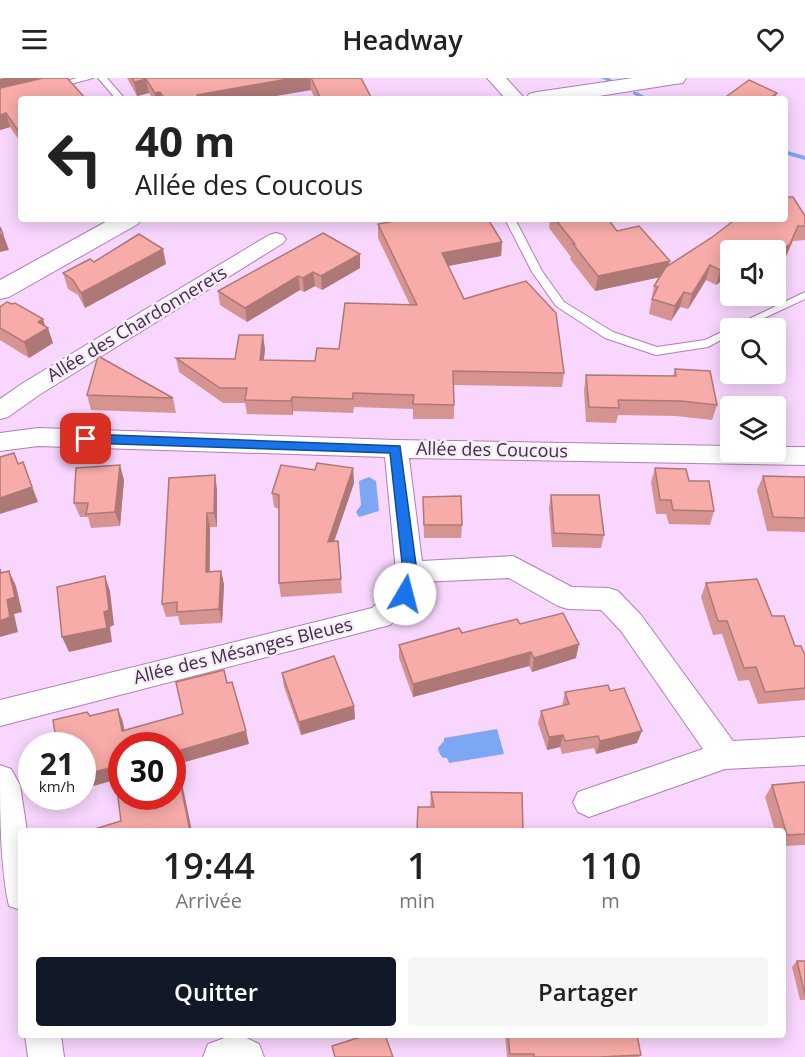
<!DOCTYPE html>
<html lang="fr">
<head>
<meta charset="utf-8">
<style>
	:root { --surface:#fff; --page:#f6f6f6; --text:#222; --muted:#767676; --accent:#111827 }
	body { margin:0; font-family:"Open Sans",sans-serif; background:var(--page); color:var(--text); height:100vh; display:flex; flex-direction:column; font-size:22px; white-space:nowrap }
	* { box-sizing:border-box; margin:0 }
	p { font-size:20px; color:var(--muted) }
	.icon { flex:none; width:33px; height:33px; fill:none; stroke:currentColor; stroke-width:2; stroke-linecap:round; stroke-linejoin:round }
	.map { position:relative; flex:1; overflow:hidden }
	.panel { position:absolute; left:18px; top:750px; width:768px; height:210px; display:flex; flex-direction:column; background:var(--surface); border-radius:6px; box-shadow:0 3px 15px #0003 }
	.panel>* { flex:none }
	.guide { position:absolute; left:18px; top:18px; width:770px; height:126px; border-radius:6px; box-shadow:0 3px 15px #0003; background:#fff; color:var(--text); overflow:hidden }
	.buttons { position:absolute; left:720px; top:162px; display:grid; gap:12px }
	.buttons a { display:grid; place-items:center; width:66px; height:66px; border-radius:6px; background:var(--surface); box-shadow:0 3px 15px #0003; font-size:30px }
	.speed { position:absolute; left:18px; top:654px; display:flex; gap:12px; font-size:30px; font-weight:700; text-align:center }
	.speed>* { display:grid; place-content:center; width:78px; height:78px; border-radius:50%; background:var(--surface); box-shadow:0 3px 15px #0003; line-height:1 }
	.speed small { font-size:15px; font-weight:400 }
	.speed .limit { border:9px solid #d22; background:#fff; color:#111 }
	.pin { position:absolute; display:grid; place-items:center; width:51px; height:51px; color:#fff; margin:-26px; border-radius:12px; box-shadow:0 3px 9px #0006 }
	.me { position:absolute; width:66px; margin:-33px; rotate:8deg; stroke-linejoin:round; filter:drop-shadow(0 0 4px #0008) }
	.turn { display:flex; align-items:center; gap:21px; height:126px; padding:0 18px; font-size:27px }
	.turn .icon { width:78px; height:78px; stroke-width:2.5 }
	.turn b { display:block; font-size:42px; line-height:51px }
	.eta { display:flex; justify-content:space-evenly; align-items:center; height:102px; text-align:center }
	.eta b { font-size:36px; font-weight:600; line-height:42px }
	.cta { display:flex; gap:12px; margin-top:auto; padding:12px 18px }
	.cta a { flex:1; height:69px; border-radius:6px; background:var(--accent); color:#fff; font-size:24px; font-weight:600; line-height:69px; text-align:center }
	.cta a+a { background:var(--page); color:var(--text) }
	header { display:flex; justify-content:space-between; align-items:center; height:78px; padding:0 18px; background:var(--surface); font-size:27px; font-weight:600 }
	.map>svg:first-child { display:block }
	.water { fill:#7da7f2 }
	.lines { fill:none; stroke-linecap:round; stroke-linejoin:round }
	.stream { fill:#7da7f2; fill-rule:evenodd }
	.service-casing { stroke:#b17db9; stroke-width:2 }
	.minor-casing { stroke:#b17db9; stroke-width:2 }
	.tertiary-casing { stroke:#b17db9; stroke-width:2 }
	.service { fill:#fff; fill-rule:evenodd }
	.minor { fill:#fff; fill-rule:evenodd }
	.tertiary { fill:#fff; fill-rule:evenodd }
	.wall { fill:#d59491 }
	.shaded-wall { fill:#ae7876 }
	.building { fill:#f8aca9; stroke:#ae7876; stroke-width:1.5; fill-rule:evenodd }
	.route { fill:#1a73e8; stroke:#114b97; stroke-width:1.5 }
	.labels { text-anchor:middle; stroke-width:5; stroke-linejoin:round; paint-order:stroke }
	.street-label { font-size:18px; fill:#432d47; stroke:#f7ecf9 }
</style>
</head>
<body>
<header><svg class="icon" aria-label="menu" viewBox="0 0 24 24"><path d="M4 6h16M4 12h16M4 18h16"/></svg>Headway<svg class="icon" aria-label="heart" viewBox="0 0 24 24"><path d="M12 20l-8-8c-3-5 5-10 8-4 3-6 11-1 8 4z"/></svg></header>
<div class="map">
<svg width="805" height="979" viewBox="0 0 805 979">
	<rect width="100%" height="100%" fill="#f8d6fd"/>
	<!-- water -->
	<path class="water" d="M369,399L376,403L379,433L359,439L356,434L361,427L359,403Z
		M497,651L504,676L449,685L447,680C441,681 439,675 438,670L444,663V660Z"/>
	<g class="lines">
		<!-- stream -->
		<path class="stream" d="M601,0H609L612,2L609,4Z
			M633,14H637L650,21H642L633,16Z
			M784,72L805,78V82L784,76Z"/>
		<defs>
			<path id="service" d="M77,0H93L53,11L49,8Z
				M98,0H107L125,21H116Z
				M505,141H515L542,193L564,224L613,254L657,269L705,262L805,214V221L743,250H730V257L708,269L656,277L605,260L556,228L532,194Z"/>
			<path id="minor" d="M487,0H506L525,21H506Z
				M276,155L283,157L286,161L283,165L39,317L8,339L0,341V321L23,305L269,157Z
				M38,350L396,362L730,368V374H776V369H805V387L409,380L422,483L513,478L572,509L608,510L618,513L641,537L733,663L805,659V687L725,691L589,739L578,734L573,724L578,714L703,671L621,553L601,532L568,531L558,528L509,500L421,504L415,525L390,547L0,648V622L372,530L392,512L396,494L385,379L38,368L0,373V355Z
				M0,687L11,691L20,707L27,753H21V832L9,828C0,788 0,730 0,687Z
				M25,957H61L64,979H28Z
				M233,957H240L259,966L264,979H203L208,966Z"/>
			<path id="tertiary" d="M633,0H686L683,5L675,6L580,21H526L529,16L537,14Z
				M111,141H141L138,146L9,219L0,221V202Z"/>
		</defs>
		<!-- service casing -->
		<use href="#service" class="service-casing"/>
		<!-- minor casing -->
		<use href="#minor" class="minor-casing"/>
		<!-- tertiary casing -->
		<use href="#tertiary" class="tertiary-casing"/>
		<!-- service -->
		<use href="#service" class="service"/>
		<!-- minor -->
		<use href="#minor" class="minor"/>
		<!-- tertiary -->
		<use href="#tertiary" class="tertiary"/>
	</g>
	<!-- wall -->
	<path class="wall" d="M0,0L21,21V65L10,49L0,52Z
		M127,0H361L372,21H315L311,12L258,21H153L149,15L137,18Z
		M805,138V162L793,163L785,181L776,188V172H730V201L727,199L716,207L706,202L688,231L680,229L671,243L649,236L654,208L659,199L595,213L570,181L571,179L549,150L550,141H608L617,153L669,187Z
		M378,146L502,164L501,178L448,188L464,221L564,295L562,309L454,307V341H413V331L354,329L353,335L293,333V337L247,336L245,325H223L179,294L176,280L235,281L265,271L264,282L315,283L339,271L410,227L378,160Z
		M323,155L360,190L322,212L315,208L304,214L300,212L247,244L220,227L218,213Z
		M94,184L166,186L85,230L78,217L68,211L63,195Z
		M0,229L46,249L53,265L29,280L0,262Z
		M675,291L717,327L712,342L676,338L618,337L616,345L586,344L584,312L586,297L673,298Z
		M87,317L173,320L176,335L91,332Z
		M353,390L354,405L334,464L338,463L342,515L281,519L279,505V431L274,429L272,415L315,392Z
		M655,390L689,403L714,433L710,447L669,446L666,436H656L651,404Z
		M763,398L805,399V454L767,453L757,412Z
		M124,402L120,448L91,450L88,439H80L74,425Z
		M217,411V449H210V494L221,493L224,507L222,545L180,547L178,538L166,539L162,526Z
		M551,417L604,457L601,470L552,469L549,430Z
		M423,419L462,447L461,460H424Z
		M706,505L772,538L795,568L805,577V622L758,626L749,602L738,603L722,556L713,557L701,519Z
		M520,546L576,580L532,594L529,588L413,619L399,580V567Z
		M282,595L354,628L355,641L301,657L284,609Z
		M610,613L637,665L596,676L594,670L562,676L560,669L547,672L538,645L541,633L562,628L565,614Z
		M805,704V767L783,768V753H775L765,719L772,707Z
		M431,714L523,753L430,729Z
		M797,883H805V922H800L792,889Z
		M505,957H637L641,977L639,979H507Z"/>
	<!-- shaded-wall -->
	<path class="shaded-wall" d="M3,0H60L0,16V1Z
		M293,0H310L311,12L258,21H197V17Z
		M146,1L149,15L137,18L134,4Z
		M160,14L162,21H156L155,15Z
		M777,15L775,21H768Z
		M6,35L10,49L0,52V37Z
		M798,148L785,181L776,188V176Z
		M3,156L9,172L0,174V157Z
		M502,164L501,178L442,189V175Z
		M163,171L166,186L85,230L81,215Z
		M360,176V190L322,212L321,198Z
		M670,183L666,198L595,213L598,198Z
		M730,185L727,199L716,207L720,192Z
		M710,187L706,202L688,231L692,216Z
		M313,194L315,208L304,214L303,200Z
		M298,198L300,212L247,244L245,230Z
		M684,214L680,229L671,243L675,228Z
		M43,241L46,250H48L53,265L29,280L24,264L38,244Z
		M263,257L265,271L262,296L260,282Z
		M292,319L293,333V337L291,323Z
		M23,384L38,424L0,436V420Z
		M120,387L124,402L120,448L115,434Z
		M353,390L354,405L329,478L328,464Z
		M215,397L217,411V449L214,435Z
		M207,435L210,449L209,508L206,494Z
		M9,493L16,508L22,534L14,536L18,554L0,559V543L7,522Z
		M221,493L224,507L222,545L219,531Z
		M105,498L110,513L114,547L110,549L112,564L69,574L62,559L104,534Z
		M579,566L576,580L532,594L534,580Z
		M531,574L529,588L413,619V606Z
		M354,628L355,641L301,657L299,644Z
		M118,631L123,644L127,666L122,653Z
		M246,653L249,666L178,686L192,753H190L174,674Z
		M642,653L637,665L596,676L600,663Z
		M563,657L560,669L547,672L549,659Z
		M114,689L119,701L82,711V697Z"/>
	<!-- building -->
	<path class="building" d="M43,0H67L86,21H21V57L6,35L0,37V10Z
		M132,0H293L197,17L201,21H165L160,14L155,15L146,1L134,4Z
		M311,0H361L372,21H321Z
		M749,2L777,15L768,21H723Z
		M784,119H793L805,138V148H798L790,166L776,176V172H730V185L720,192L710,187L692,216L684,214L675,228L652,221L658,209L654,208L666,189L711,160L736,141H784Z
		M407,141H488L502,164L442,175L464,221L526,203L556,235L564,295L453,293L454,327L413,326L414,317L353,315V321L292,319L291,323L245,322L247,310H220L176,280L235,281L239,257H263L260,282L315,283L317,270L339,271L345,225L417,227L378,146Z
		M555,141H608L617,153L639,148L670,183L598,198L573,166H575Z
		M0,149L3,156L0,157Z
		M323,155L360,176L321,198L313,194L303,200L298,198L245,230L218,213Z
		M139,156L163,171L81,215L73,202L63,195L90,181L94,184Z
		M7,224L12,226L15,225L43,241L38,244L48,250L24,264L0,250V229Z
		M98,278L173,320L87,317Z
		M675,291L710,293L717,327L681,323L618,322L619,330L589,329L586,297L676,298Z
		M14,375L18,386L23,384L32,409L0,420V379Z
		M317,385L353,390L328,464L338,463L341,501L279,505V417L272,415L281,387L315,392Z
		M120,387L115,434L86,436L88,425H74L76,390Z
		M655,390L686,391L689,403H709L714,433L673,432L671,422H660Z
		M215,397L214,435H207L206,494L221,493L219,531L177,534V524L162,526L169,400Z
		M763,398L805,399V440L773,439Z
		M551,417H599L604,457L554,455Z
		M461,418L462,447H424L423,419Z
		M0,491L1,495L9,493L15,519L7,522L10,539L0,543Z
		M105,498L109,532L104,534L107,550L62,559L57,509Z
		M757,501L772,538H784L795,568H801L805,577V610L765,614L756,589L744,590L727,543H718L706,505Z
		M563,535L579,566L534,580L531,574L413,606L399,567L459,550L462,555L517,541L520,546Z
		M334,578L354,628L299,644L282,595Z
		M224,592L227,605L232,604L246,653L174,674L190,753H88L121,743L114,689L82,697V668H57L53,642L87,634L90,638L118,631L122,653L183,636L176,604ZM122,668H172V718H122Z
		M608,607L610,613L624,610L642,653L600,663L598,658L565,663L563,657L549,659L541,633L569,626L565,614Z
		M805,704V756L787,757L772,707Z
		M431,714L522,715L523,753H417L418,729H434Z
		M797,883H805V917Z
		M367,957H385L393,979H335L332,968Z
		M508,957H637L641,977L600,979H534V976H510Z"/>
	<!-- route -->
	<path class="route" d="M86,356L400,368L417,494L410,520H400L398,516L403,494L390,375L86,365L79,361Z"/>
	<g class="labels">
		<!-- street labels -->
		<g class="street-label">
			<text transform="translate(137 246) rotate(-31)" y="6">Allée des Chardonnerets</text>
			<text transform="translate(492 372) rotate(1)" y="6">Allée des Coucous</text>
			<text transform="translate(243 573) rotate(-14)" y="6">Allée des Mésanges Bleues</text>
		</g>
	</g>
</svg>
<div class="buttons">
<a><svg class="icon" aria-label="sound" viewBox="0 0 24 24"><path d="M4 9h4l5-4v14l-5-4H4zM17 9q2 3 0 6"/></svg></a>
<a><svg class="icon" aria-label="search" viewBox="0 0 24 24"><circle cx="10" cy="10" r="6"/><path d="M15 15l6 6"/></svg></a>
<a><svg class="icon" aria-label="layers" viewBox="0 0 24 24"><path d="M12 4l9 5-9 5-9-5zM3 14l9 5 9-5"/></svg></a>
</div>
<div class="speed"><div>21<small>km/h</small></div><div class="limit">30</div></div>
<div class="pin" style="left:86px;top:361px;background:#d93025"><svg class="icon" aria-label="arrive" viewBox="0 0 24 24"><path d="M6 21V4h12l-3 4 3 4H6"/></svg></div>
<svg class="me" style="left:405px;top:516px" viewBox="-20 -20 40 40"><circle r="19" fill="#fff"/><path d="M0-13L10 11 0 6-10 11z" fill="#1a73e8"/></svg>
<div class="guide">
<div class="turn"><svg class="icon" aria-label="left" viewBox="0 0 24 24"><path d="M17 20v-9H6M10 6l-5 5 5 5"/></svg><div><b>40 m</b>Allée des Coucous</div></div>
</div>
<section class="panel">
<div class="eta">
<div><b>19:44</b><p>Arrivée</p></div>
<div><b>1</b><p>min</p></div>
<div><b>110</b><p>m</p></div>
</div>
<div class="cta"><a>Quitter</a><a>Partager</a></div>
</section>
</div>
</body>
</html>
